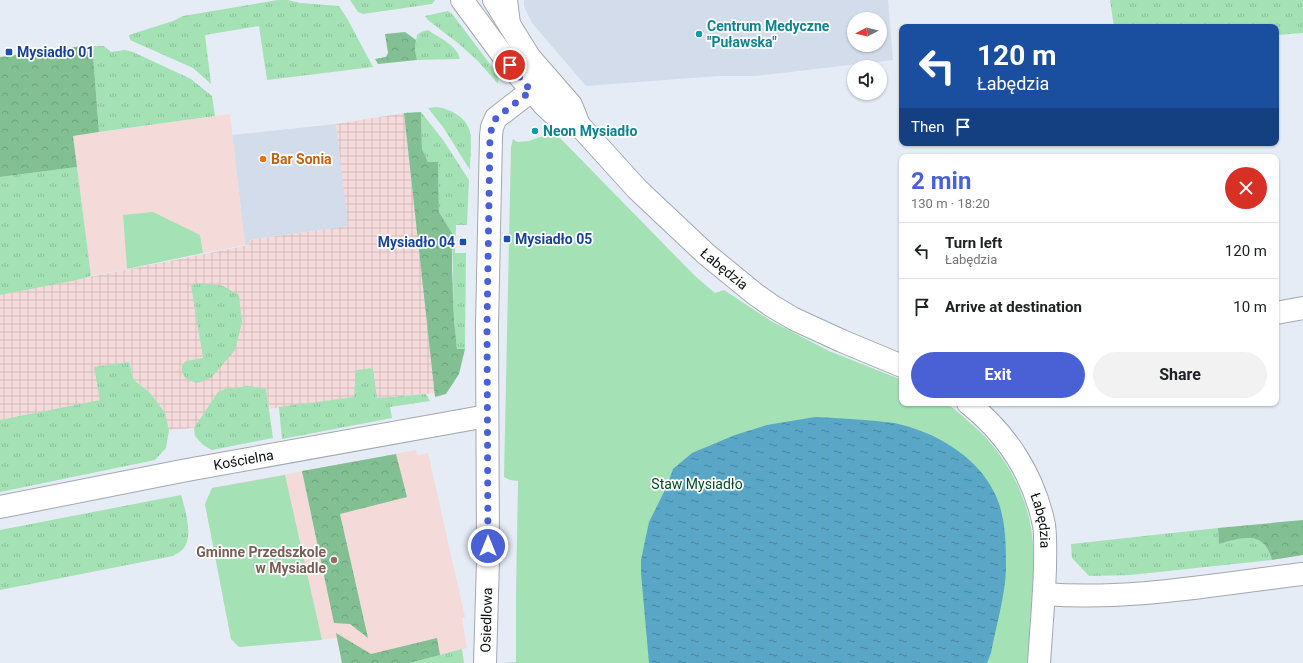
<!DOCTYPE html>
<html lang="en">
<head>
<meta charset="utf-8">
<style>
	:root { --surface:#fff; --page:#f2f2f2; --text:#202124; --muted:#757577; --line:#e0e0e0; --accent:#4a60d5 }
	body { margin:0; font-family:Roboto,sans-serif; background:var(--page); color:var(--text); height:100vh; display:flex; flex-direction:column; font-size:15px; white-space:nowrap }
	* { box-sizing:border-box; margin:0 }
	p { font-size:13px; color:var(--muted) }
	.icon { flex:none; width:22px; height:22px; fill:none; stroke:currentColor; stroke-width:2; stroke-linecap:round; stroke-linejoin:round }
	.map { position:relative; flex:1; overflow:hidden }
	.panel { position:absolute; left:899px; top:154px; width:380px; height:252px; display:flex; flex-direction:column; background:var(--surface); border-radius:8px; box-shadow:0 1px 3px #0004 }
	.panel>* { flex:none }
	.top-card { position:absolute; left:899px; top:24px; width:380px; height:122px; border-radius:8px; box-shadow:0 1px 3px #0004; background:#1a4fa0; color:#fff; overflow:hidden }
	.needle { width:26px; rotate:263deg }
	.fabs { position:absolute; left:847px; top:12px; display:grid; gap:8px }
	.fabs a { display:grid; place-items:center; width:40px; height:40px; border-radius:50%; background:var(--surface); box-shadow:0 1px 3px #0004; font-size:20px }
	.pin { position:absolute; display:grid; place-items:center; width:34px; height:34px; color:#fff; margin:-17px; border:2px solid #fff; border-radius:50%; box-shadow:0 1px 4px #0007 }
	.me { position:absolute; width:44px; margin:-22px; rotate:0deg; stroke-linejoin:round; filter:drop-shadow(0 0 3px #0008) }
	.turn { display:flex; align-items:center; gap:14px; height:84px; padding:0 12px; font-size:18px }
	.turn .icon { width:52px; height:52px; stroke-width:2.5 }
	.turn b { display:block; font-size:28px; line-height:34px }
	.then { display:flex; align-items:center; height:38px; padding:0 12px; background:#0003; gap:8px; font-size:15px }
	.round { display:grid; place-items:center; flex:none; width:42px; height:42px; border-radius:21px; background:var(--page) }
	.head { display:flex; align-items:center; justify-content:space-between; height:68px; padding:0 12px }
	h1 { font-size:24px; font-weight:700; line-height:30px; color:var(--accent) }
	.cta { display:flex; gap:8px; margin-top:auto; padding:8px 12px }
	.cta a { flex:1; height:46px; border-radius:24px; background:var(--accent); color:#fff; font-size:16px; font-weight:700; line-height:46px; text-align:center }
	.cta a+a { background:var(--page); color:var(--text) }
	ul { padding:0; list-style:none }
	li { display:flex; align-items:center; gap:12px; height:56px; padding:0 12px; border-top:1px solid var(--line) }
	li div { flex:1 }
	li b { display:block; font-size:15px }
	li em { font-style:normal }
	.map>svg:first-child { display:block }
	.built { fill:#d2dceb; fill-rule:evenodd }
	.industrial { fill:url(#industrial-grid) }
	.education { fill:#f5dada }
	.grass { fill:url(#grass-tufts) }
	.forest { fill:url(#forest-crowns) }
	.green { fill:#a4e1b5 }
	.water { fill:url(#water-ripples) }
	.lines { fill:none; stroke-linecap:round; stroke-linejoin:round }
	.street-casing { stroke:#a2a8b0; stroke-width:24 }
	.primary-casing { stroke:#a2a8b0; stroke-width:24 }
	.street { stroke:#fff; stroke-width:22 }
	.primary { stroke:#fff; stroke-width:22 }
	.route { stroke:#4a60d5; stroke-width:7; stroke-dasharray:0 12.6 }
	.culture-dot { fill:#0f9aa8; stroke:#fff; stroke-width:1.5 }
	.transit-dot { fill:#1a4fb4; stroke:#fff; stroke-width:1.5 }
	.food-dot { fill:#e8710a; stroke:#fff; stroke-width:1.5 }
	.education-dot { fill:#8d6e63; stroke:#fff; stroke-width:1.5 }
	.labels { text-anchor:middle; stroke-width:3.5; stroke-linejoin:round; paint-order:stroke }
	.culture-label { font-size:14px; font-weight:bold; fill:#0d838f; stroke:#fff; text-anchor:start }
	.transit-label { font-size:14px; font-weight:bold; fill:#164399; stroke:#fff; text-anchor:start }
	.food-label { font-size:14px; font-weight:bold; fill:#c56008; stroke:#fff; text-anchor:start }
	.street-label { font-size:14px; fill:#0c0f11; stroke:#fff }
	.park-label { font-size:14px; fill:#004c24; stroke:#fff }
	.education-label { font-size:14px; font-weight:bold; fill:#785e54; stroke:#fff; text-anchor:end }
</style>
</head>
<body>
<div class="map">
<svg width="1303" height="663" viewBox="0 0 1303 663">
	<defs>
		<pattern id="industrial-grid" width="8" height="8" patternUnits="userSpaceOnUse"><rect width="8" height="8" fill="#f5dadb"/><path d="M0 4h8M4 0v8" fill="none" stroke="#d1babb"/></pattern>
		<pattern id="grass-tufts" width="24" height="20" patternUnits="userSpaceOnUse"><rect width="24" height="20" fill="#a4e1b5"/><path d="M3 7l-1-3M5 7V3M7 7l1-3M15 17l-1-3M17 17v-4M19 17l1-3" fill="none" stroke="#8cc09b"/></pattern>
		<pattern id="forest-crowns" width="20" height="18" patternUnits="userSpaceOnUse"><rect width="20" height="18" fill="#82c094"/><path d="M2 6a3 3 0 1 1 6 0M12 15a3 3 0 1 1 6 0" fill="none" stroke="#6fa47f"/></pattern>
		<pattern id="water-ripples" width="26" height="14" patternUnits="userSpaceOnUse"><rect width="26" height="14" fill="#59a6c6"/><path d="M2 4q2-2 4 0t4 0M15 11q2-2 4 0t4 0" fill="none" stroke="#48869f"/></pattern>
	</defs>
	<rect width="100%" height="100%" fill="#e5ecf5"/>
	<!-- built -->
	<path class="built" d="M524,0H888L893,60L756,76H718L586,86L532,23L524,6ZM854,19H880V45H854Z
		M336,124L349,226L249,240L250,245H245L232,135Z"/>
	<!-- industrial -->
	<path class="industrial" d="M404,113L435,393L377,398L373,368L357,370L354,397L269,409L266,389L218,392L194,428L169,430L164,413L150,393L134,380L129,362L100,400L0,420V295L249,245V240L348,226L336,124Z"/>
	<!-- education -->
	<path class="education" d="M230,114L245,245L203,253L200,235L123,215L127,269L91,276L73,136Z
		M416,450L417,455L428,453L465,617L462,618L467,648L409,663H342L337,638L239,647L231,639L205,504L212,488Z"/>
	<!-- grass -->
	<path class="grass" d="M278,0H288L300,3L339,6L348,20L373,67L267,80L259,26L205,35L211,84L193,68L130,40L129,35L173,21L183,16Z
		M350,0H435L432,4L363,14L358,12Z
		M1110,0H1303V33L1276,35V27H1114Z
		M448,11L453,15L499,76L498,84L478,61L459,44L428,20L425,16Z
		M428,30C439,38 457,45 460,59L417,60L415,50L417,35L421,32Z
		M83,46H104L111,52L125,50L133,52L191,79L212,96L215,116L99,132L93,55Z
		M437,107C450,109 467,117 470,132C472,142 470,160 470,170L443,127L428,108Z
		M421,112L443,140L469,180L467,225H456L455,253H466L465,349H457L454,320L452,233L439,212L438,162H428L422,149Z
		M77,167L91,276L77,280L0,295V177Z
		M202,283L223,286L239,295L242,322L235,350L211,378L197,383L186,379L182,372V365L186,361L203,358L191,285Z
		M129,362L134,380L150,393L165,413L169,430L166,448L155,460L0,492V420L100,400L94,367Z
		M373,368L377,398L426,394L430,401L390,407L392,418L282,439L279,407L354,397L356,370Z
		M249,386L266,389L273,438L212,450L203,445L195,436L194,428L218,392L225,389Z
		M181,495C185,508 194,538 183,549C181,552 176,554 173,556L0,590V530Z
		M1218,528L1219,544C1243,537 1264,530 1272,560L1130,575L1089,576L1072,558L1071,544Z
		M462,649L464,663H409Z"/>
	<!-- forest -->
	<path class="forest" d="M405,32L416,40L415,50L417,60L378,64L375,59L386,57L388,53L385,34Z
		M83,46L93,55L99,132L73,136L77,167L0,177V57Z
		M421,112L422,149L428,162H438L439,212L452,233V267L454,320L457,349H465L459,374L446,394L435,397L404,113Z
		M396,454L407,497L340,514L368,638L350,624L334,623L302,471Z
		M1303,520V555L1272,560C1264,530 1243,537 1219,544L1218,528Z
		M336,633L371,654L437,638L440,655L409,663H342Z"/>
	<!-- green -->
	<path class="green" d="M548,128L558,136L695,276L715,293L724,290L771,321L829,351L902,380V403C912,403 922,403 932,403C936,403 941,402 945,403C951,405 969,422 975,427C1001,450 1021,484 1029,518C1039,560 1032,619 1027,663H504L516,662V596L518,481L510,480L504,477L511,147L513,139L517,142L529,141L543,136Z
		M153,212L200,235L203,253L127,269L123,215Z
		M285,475L322,640L239,647L231,639L205,504L212,488Z"/>
	<!-- water -->
	<path class="water" d="M815,417C836,418 856,419 876,421C882,422 888,422 894,423C933,431 976,455 994,492C1006,515 1006,544 1006,569C1005,597 996,626 991,653L987,663H649L641,573V560L649,522L667,486L673,469L692,453L735,435L767,425Z"/>
	<g class="lines">
		<defs>
			<g id="street">
				<path d="M462,0L510,65L544,105L558,118L579,125"/>
				<path id="s1" d="M494,0L530,58L571,105L579,125L637,189L706,254L755,294L772,306L794,319L842,341L902,366"/>
				<path d="M1276,313L1303,308"/>
				<path id="s2" d="M968,403C1007,434 1034,476 1044,525C1046,539 1045,554 1045,568C1044,600 1041,631 1039,663"/>
				<path id="s3" d="M0,507L187,470L487,416"/>
				<path d="M1044,594C1131,601 1217,584 1303,574"/>
				<path id="s4" d="M485,663L488,561L487,326L491,136L492,127L496,118L531,91"/>
			</g>
			<path id="primary" d="M506,0L509,24"/>
		</defs>
		<!-- street casing -->
		<use href="#street" class="street-casing"/>
		<!-- primary casing -->
		<use href="#primary" class="primary-casing"/>
		<!-- street -->
		<use href="#street" class="street"/>
		<!-- primary -->
		<use href="#primary" class="primary"/>
	</g>
	<g class="lines">
		<!-- route -->
		<path class="route" d="M488,546L487,326L490,136L492,127L496,118L531,91L510,65"/>
	</g>
	<!-- markers -->
	<g class="culture-dot">
		<circle cx="699" cy="34" r="4"/>
		<circle cx="535" cy="131" r="4"/>
	</g>
	<g class="transit-dot">
		<rect x="5" y="48" width="8" height="8" rx="2"/>
		<rect x="503" y="235" width="8" height="8" rx="2"/>
		<rect x="459" y="238" width="8" height="8" rx="2"/>
	</g>
	<circle class="food-dot" cx="263" cy="159" r="4"/>
	<circle class="education-dot" cx="334" cy="560" r="4"/>
	<g class="labels">
		<!-- culture labels -->
		<g class="culture-label">
			<text x="707" y="31">Centrum Medyczne<tspan x="707" dy="16">"Puławska"</tspan></text>
			<text x="543" y="136">Neon Mysiadło</text>
		</g>
		<!-- transit labels -->
		<g class="transit-label">
			<text x="17" y="57">Mysiadło 01</text>
			<text x="515" y="244">Mysiadło 05</text>
			<text x="455" y="247" text-anchor="end">Mysiadło 04</text>
		</g>
		<!-- food labels -->
		<g class="food-label">
			<text x="271" y="164">Bar Sonia</text>
		</g>
		<!-- street labels -->
		<g class="street-label">
			<text dy="5" stroke="none"><textPath href="#s1" startOffset="357">Łabędzia</textPath></text>
			<text dy="5" stroke="none"><textPath href="#s3" startOffset="248">Kościelna</textPath></text>
			<text dy="5" stroke="none"><textPath href="#s2" startOffset="142">Łabędzia</textPath></text>
			<text dy="5" stroke="none"><textPath href="#s4" startOffset="43">Osiedlowa</textPath></text>
		</g>
		<!-- park labels -->
		<g class="park-label">
			<text x="697" y="489">Staw Mysiadło</text>
		</g>
		<!-- education labels -->
		<g class="education-label">
			<text x="326" y="557">Gminne Przedszkole<tspan x="326" dy="16">w Mysiadle</tspan></text>
		</g>
	</g>
</svg>
<div class="fabs">
<a><svg class="needle" viewBox="-14 -14 28 28"><path d="M0-13l5 13h-10z" fill="#e53935"/><path d="M0 13l5-13h-10z" fill="#757577"/></svg></a>
<a><svg class="icon" aria-label="sound" viewBox="0 0 24 24"><path d="M4 9h4l5-4v14l-5-4H4zM17 9q2 3 0 6"/></svg></a>
</div>
<div class="pin" style="left:510px;top:65px;background:#d93025"><svg class="icon" aria-label="arrive" viewBox="0 0 24 24"><path d="M6 21V4h12l-3 4 3 4H6"/></svg></div>
<svg class="me" style="left:488px;top:546px" viewBox="-20 -20 40 40"><circle r="17" fill="#4a60d5" stroke="#fff" stroke-width="3"/><path d="M0-11L8 9 0 5-8 9z" fill="#fff"/></svg>
<div class="top-card">
<div class="turn"><svg class="icon" aria-label="left" viewBox="0 0 24 24"><path d="M17 20v-9H6M10 6l-5 5 5 5"/></svg><div><b>120 m</b>Łabędzia</div></div>
<div class="then">Then<svg class="icon" aria-label="arrive" viewBox="0 0 24 24"><path d="M6 21V4h12l-3 4 3 4H6"/></svg></div>
</div>
<section class="panel">
<div class="head"><div><h1>2 min</h1><p>130 m · 18:20</p></div><a class="round" style="background:#d93025;color:#fff"><svg class="icon" aria-label="close" viewBox="0 0 24 24"><path d="M6 6l12 12M18 6L6 18"/></svg></a></div>
<ul>
<li><svg class="icon" aria-label="left" viewBox="0 0 24 24"><path d="M17 20v-9H6M10 6l-5 5 5 5"/></svg><div><b>Turn left</b><p>Łabędzia</p></div><em>120 m</em></li>
<li><svg class="icon" aria-label="arrive" viewBox="0 0 24 24"><path d="M6 21V4h12l-3 4 3 4H6"/></svg><div><b>Arrive at destination</b></div><em>10 m</em></li>
</ul>
<div class="cta"><a>Exit</a><a>Share</a></div>
</section>
</div>
</body>
</html>
